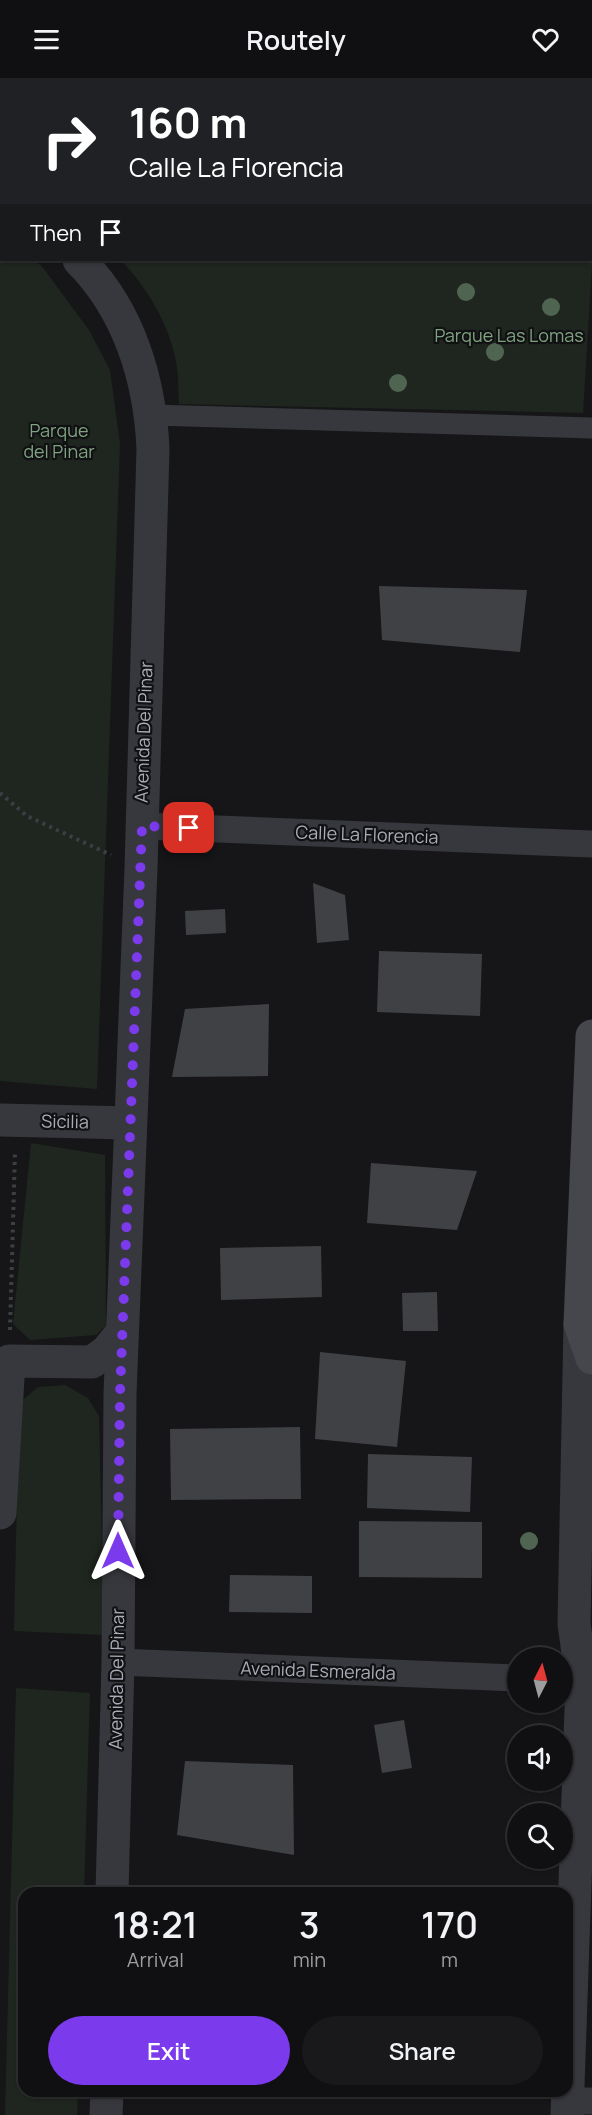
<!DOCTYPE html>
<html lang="en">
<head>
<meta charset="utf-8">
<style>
	:root { --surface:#101012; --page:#19191b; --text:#f1f3f6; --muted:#9c9d9f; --line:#303032; --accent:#7c3aed }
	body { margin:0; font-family:Manrope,sans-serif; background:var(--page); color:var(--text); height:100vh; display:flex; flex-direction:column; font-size:22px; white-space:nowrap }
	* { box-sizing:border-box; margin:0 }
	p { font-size:20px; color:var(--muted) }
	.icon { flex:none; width:33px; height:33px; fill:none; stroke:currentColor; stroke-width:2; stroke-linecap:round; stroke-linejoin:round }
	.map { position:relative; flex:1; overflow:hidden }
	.sheet { position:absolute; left:18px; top:1809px; width:555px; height:210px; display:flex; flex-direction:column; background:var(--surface); border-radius:18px; box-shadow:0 2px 4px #0004,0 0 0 2px var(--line) }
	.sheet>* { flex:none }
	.guide { position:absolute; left:0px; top:0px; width:592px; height:183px; box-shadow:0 2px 4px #0004,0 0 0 2px var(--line); background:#202124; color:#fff; overflow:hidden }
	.needle { width:39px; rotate:6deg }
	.tools { position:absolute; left:507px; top:1569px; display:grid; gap:12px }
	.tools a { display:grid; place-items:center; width:66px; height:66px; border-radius:50%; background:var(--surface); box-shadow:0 2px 4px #0004,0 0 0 2px var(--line); font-size:30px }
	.pin { position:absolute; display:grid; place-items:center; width:51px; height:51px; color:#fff; margin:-26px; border-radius:12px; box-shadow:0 3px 9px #0006 }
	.me { position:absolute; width:66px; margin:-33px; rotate:0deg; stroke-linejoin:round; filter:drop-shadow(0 0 4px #0008) }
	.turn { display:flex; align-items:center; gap:21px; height:126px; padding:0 30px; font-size:27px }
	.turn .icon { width:78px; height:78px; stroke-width:2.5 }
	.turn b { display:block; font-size:42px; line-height:51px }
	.then { display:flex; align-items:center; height:57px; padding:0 30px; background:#0003; gap:12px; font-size:22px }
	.eta { display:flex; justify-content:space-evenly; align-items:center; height:102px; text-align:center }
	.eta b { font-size:36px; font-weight:600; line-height:42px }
	.button { display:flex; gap:12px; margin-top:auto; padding:12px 30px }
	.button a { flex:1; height:69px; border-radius:36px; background:var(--accent); color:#fff; font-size:24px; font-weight:600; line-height:69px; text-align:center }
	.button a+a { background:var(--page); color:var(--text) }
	header { display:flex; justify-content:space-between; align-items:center; height:78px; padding:0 30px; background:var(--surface); font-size:27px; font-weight:600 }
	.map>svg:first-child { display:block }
	.green { fill:#1e261f }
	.building { fill:#404145 }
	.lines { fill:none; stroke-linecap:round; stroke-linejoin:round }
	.path { stroke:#3d3f44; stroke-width:4; stroke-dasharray:3 4.5; stroke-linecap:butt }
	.service { stroke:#37383d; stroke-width:14 }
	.pedestrian { stroke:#37383d; stroke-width:21 }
	.minor { stroke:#37383d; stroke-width:27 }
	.tertiary { stroke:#37383d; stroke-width:33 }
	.secondary { stroke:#45474d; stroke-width:33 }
	.tree { fill:#506452 }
	.route { stroke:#7c3aed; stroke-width:10; stroke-dasharray:0 18 }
	.labels { text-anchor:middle; stroke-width:4.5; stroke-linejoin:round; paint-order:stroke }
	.park-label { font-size:18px; fill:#7fa381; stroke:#111113 }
	.street-label { font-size:18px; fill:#a8adb8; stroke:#111113 }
</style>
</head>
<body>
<header><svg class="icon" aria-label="menu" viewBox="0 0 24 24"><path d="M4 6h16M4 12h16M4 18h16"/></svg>Routely<svg class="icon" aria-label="heart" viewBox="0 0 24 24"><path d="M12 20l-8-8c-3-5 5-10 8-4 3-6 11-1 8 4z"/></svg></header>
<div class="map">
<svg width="592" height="2037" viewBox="0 0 592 2037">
	<rect width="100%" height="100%" fill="#161618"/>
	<!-- green -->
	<path class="green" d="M227,0H592V187L583,335L179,326C178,313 179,298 176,284C169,245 147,210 121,182H591V2Z
		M0,163L2,182H31L41,187L89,252L110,292L120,366L97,1011L0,1003Z
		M31,1065L105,1077L106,1247L96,1257L30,1262L13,1246Z
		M65,1307L88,1320L99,1338L104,1557L14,1553L19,1325L38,1309Z
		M16,1610L90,1615L84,1815H24V2013H78L77,2037H5Z"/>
	<!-- building -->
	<path class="building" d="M379,508L527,512L520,574L382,562Z
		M313,805L345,817L349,862L317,865Z
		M225,831L226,855L186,857L185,833Z
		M379,873L482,876L480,938L377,934Z
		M269,926L268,998L172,999L185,931Z
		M371,1085L477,1093L457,1152L367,1145Z
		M321,1168L322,1219L221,1222L220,1170Z
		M437,1214L438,1253H403L402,1215Z
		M320,1274L406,1283L397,1369L315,1361Z
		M300,1349L301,1421L171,1422L170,1351Z
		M368,1376L472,1379L470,1434L367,1430Z
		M359,1443L482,1444V1500L359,1499Z
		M230,1497L312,1498V1535L229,1534Z
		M404,1642L412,1690L382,1695L374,1647Z
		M185,1683L293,1687L294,1777L177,1757Z"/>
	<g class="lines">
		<!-- path -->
		<path class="path" d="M0,715L27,738L111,777
			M10,1252L15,1074"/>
		<!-- service -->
		<path class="service" d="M108,0L111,2"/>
		<!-- pedestrian -->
		<path class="pedestrian" d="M210,2L211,0
			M152,337L592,350"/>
		<!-- minor -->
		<path class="minor" d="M142,748L592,766
			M118,1584L518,1600
			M568,2023H592"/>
		<!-- tertiary -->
		<path class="tertiary" d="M0,124L2,125
			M79,182C129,232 150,302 153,371L141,790L120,1316L118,1584L112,1815
			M0,1042L130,1045
			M0,1435L9,1283L92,1284L107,1273L122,1254
			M106,2037L107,2013
			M567,2037L582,1603L574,1546L580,1246"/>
		<!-- secondary -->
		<path class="secondary" d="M592,958L580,1246L592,1280"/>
	</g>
	<!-- trees -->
	<g class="tree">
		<circle cx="466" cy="214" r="9"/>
		<circle cx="551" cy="229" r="9"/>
		<circle cx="495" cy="274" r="9"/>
		<circle cx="398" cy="305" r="9"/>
		<circle cx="529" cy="1463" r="9"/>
	</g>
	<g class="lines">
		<!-- route -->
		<path class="route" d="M118,1473L120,1316L142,748L189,750"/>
	</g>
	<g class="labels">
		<!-- park labels -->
		<g class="park-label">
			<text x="509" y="264">Parque Las Lomas</text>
			<text x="59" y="359">Parque<tspan x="59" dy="21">del Pinar</tspan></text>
		</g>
		<!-- street labels -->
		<g class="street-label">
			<text transform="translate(144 654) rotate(-88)" y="6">Avenida Del Pinar</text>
			<text transform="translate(367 757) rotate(2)" y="6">Calle La Florencia</text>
			<text transform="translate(65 1044) rotate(1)" y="6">Sicilia</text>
			<text transform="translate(318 1593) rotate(2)" y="6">Avenida Esmeralda</text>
			<text transform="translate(117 1601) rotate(-89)" y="6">Avenida Del Pinar</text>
		</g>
	</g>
</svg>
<div class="tools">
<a><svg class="needle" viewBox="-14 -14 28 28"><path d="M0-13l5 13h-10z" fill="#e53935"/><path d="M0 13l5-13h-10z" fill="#9c9d9f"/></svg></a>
<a><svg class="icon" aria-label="sound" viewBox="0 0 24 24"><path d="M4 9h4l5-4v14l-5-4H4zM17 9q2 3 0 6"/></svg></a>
<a><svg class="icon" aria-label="search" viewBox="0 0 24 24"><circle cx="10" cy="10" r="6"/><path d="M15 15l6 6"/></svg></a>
</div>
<div class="pin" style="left:189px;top:750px;background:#d93025"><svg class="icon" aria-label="arrive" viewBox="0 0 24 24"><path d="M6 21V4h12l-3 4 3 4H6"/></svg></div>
<svg class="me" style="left:118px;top:1473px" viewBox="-20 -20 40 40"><path d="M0-17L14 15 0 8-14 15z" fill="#7c3aed" stroke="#fff" stroke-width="4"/></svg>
<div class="guide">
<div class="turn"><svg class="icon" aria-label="right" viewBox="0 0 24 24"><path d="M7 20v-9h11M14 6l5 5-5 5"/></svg><div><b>160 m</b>Calle La Florencia</div></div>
<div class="then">Then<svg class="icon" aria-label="arrive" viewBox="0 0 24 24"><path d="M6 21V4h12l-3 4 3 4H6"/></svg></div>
</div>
<section class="sheet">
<div class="eta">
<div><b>18:21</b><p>Arrival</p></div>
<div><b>3</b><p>min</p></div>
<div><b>170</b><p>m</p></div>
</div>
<div class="button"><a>Exit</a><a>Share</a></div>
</section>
</div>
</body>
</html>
